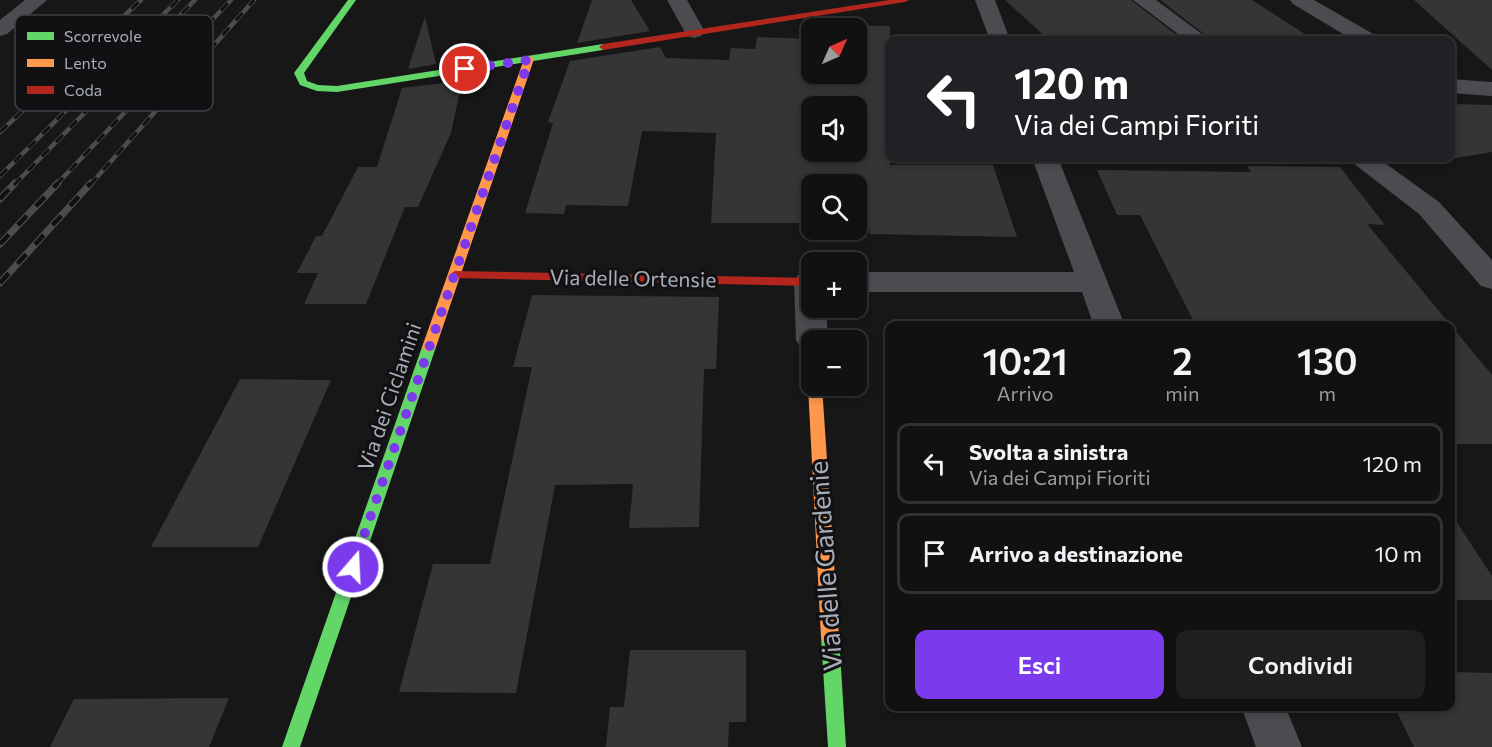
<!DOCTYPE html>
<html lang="it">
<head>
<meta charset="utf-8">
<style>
	:root { --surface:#111; --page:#1e1f1f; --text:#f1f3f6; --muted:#9c9d9f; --line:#303131; --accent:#7c3aed }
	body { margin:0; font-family:Commissioner,sans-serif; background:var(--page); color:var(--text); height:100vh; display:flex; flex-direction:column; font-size:22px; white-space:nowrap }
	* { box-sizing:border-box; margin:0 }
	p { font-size:20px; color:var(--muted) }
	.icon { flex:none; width:33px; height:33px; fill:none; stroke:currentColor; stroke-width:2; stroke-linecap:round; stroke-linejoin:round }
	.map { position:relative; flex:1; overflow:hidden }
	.panel { position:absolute; left:885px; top:321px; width:570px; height:390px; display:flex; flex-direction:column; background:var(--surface); border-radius:12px; box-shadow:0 3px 9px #0003,0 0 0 2px var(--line) }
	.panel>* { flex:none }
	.top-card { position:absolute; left:885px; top:36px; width:570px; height:126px; border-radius:12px; box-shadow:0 3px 9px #0003,0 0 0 2px var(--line); background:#202124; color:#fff; overflow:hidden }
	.needle { width:39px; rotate:45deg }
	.fabs { position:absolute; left:801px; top:18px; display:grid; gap:12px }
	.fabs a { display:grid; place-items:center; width:66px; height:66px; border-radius:12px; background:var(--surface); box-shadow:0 3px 9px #0003,0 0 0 2px var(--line); font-size:30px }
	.pin { position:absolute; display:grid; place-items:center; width:51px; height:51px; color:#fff; margin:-26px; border:3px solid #fff; border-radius:50%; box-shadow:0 2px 6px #0007 }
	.me { position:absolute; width:66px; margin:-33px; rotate:19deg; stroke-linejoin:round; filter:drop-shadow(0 0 4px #0008) }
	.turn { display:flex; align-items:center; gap:21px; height:126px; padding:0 30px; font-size:27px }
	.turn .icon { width:78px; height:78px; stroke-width:2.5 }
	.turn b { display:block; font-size:42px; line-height:51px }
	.eta { display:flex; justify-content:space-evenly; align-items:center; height:102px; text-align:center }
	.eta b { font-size:36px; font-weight:600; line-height:42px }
	.primary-button { display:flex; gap:12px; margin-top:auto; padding:12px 30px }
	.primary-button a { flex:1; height:69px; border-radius:12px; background:var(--accent); color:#fff; font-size:24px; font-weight:600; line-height:69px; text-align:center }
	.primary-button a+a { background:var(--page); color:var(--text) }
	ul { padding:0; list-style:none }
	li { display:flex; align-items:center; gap:18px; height:81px; margin:0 12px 9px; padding:0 18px; border:3px solid var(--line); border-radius:12px }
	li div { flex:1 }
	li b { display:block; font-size:22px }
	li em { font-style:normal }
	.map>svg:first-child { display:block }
	.building { fill:#353536; fill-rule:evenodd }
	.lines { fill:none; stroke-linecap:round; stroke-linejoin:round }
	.street { fill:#4b4c50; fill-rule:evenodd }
	.fast { fill:#63d668; fill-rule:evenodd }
	.slow { fill:#ff974d; fill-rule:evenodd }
	.jam { fill:#b3261e; fill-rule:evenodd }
	.rail-far1-casing { stroke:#4b4c4f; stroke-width:4.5 }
	.rail-casing { stroke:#4b4c4f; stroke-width:7 }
	.rail-far1 { stroke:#111113; stroke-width:3; stroke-dasharray:10; stroke-linecap:butt }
	.rail { stroke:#111113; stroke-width:4.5; stroke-dasharray:13; stroke-linecap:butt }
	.route { stroke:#7c3aed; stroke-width:10; stroke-dasharray:0 18 }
	.labels { text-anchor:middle; stroke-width:6; stroke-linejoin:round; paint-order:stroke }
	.street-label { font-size:21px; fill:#a8adb8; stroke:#111113 }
	.near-street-label { font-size:26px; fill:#a8adb8; stroke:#111113 }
	.key { fill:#111113; stroke:#3e4045; stroke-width:1.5 }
	.key-label { font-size:16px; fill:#a8adb8 }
</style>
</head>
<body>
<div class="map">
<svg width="1492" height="747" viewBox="0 0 1492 747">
	<rect width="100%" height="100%" fill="#171717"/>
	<!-- building -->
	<path class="building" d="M592,0H631L650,31L577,43Z
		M1005,0H1131L1183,40H1049Z
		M1160,0H1252L1314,40H1212Z
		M1414,0H1492V70Z
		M425,17L436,64L408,69Z
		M842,25L890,26V165H993L1017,237L870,234L868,224H856V184H812V223H711L716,133L642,131L628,206L566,205L564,214L525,213L553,123L548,122L570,61L660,47L666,58L729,60L731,48L755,49L757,37L812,39V74H856V28H842ZM812,106H856V152H812Z
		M462,81L451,133L418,207H405L366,304H304L318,273H297L316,236H322L358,167H377L402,88Z
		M1450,104L1492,105V152L1450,159Z
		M1247,166L1340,167L1385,225L1367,224L1492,375V444H1450V326H1381L1377,321L1194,322L1140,215H1117L1097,170L1251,172Z
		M532,295L719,297L716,369H704L699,527L629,528L633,484L555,485L516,693L399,692L433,564H490L532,367H513Z
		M240,379L331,380L258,547H151Z
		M1450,512L1492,576V600H1450Z
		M630,650H746V722H729L728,747H606L610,707H624Z
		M1450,672L1492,673V747H1414L1394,706H1450Z
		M229,698L209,747H50L74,699Z"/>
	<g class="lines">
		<!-- street -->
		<path class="street" d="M25,0H47L7,34L0,36V20Z
			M667,0H687L705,32L701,36L694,38L687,36Z
			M975,0H995L1010,40H990Z
			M1133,0H1156L1210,40H1186Z
			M1290,0H1314L1375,35L1378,40H1353L1293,4Z
			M1450,79L1492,82V96L1450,93Z
			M1032,158H1058L1125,326H1094L1082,292H856V272H1074Z
			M1350,158H1378L1439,202L1492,260V289L1481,286L1419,214L1353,163Z
			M809,272L812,273V308H826L828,340H812V351L801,348L796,340L794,282L798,275Z
			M1241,706H1285L1302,747H1256Z"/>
		<!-- fast -->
		<path class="fast" d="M348,0H356L304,73L307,81L318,85L337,86L603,44L607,47L603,50L337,92L317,91L300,85L294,73Z
			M429,342L436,347L300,747H282L422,347Z
			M830,629L836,631L839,637L846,747H828L821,637L824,631Z"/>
		<!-- slow -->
		<path class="slow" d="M529,56L534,59L436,347L429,352L424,350L422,347L524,59Z
			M812,382V386H822L839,637L836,643L830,645L824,643L821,637L808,386Z"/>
		<!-- jam -->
		<path class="jam" d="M889,0H909L905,2L603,50L599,47L603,44Z
			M455,271L812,278V286L451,278L449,275Z"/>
		<defs>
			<path id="rail-far1" d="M0,132L141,0
				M0,176L178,0
				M14,185L195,0
				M56,185L231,0
				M90,185L254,0"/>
			<path id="rail" d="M0,199L15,183
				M0,244L58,183
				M0,283L91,183"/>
		</defs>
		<!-- rail-far1 casing -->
		<use href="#rail-far1" class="rail-far1-casing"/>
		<!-- rail casing -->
		<use href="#rail" class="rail-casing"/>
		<!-- rail-far1 -->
		<use href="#rail-far1" class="rail-far1"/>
		<!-- rail -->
		<use href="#rail" class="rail"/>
	</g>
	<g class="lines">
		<!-- route -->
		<path class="route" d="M353,567L529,60L465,69"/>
	</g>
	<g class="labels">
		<!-- street labels -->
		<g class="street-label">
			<text transform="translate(633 279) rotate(1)" y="7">Via delle Ortensie</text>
			<text transform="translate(390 397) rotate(-71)" y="7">Via dei Ciclamini</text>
		</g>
		<!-- near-street labels -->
		<g class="near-street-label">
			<text transform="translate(826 566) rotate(-94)" y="9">Via delle Gardenie</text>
		</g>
	</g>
	<!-- legend -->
	<rect x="15" y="15" width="198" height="96" rx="9" class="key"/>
	<rect x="27" y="32" width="27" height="8" fill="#63d668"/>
	<rect x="27" y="59" width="27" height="8" fill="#ff974d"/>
	<rect x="27" y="86" width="27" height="8" fill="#b3261e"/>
	<g class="key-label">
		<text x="64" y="42">Scorrevole</text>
		<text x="64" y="69">Lento</text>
		<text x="64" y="96">Coda</text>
	</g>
</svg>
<div class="fabs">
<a><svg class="needle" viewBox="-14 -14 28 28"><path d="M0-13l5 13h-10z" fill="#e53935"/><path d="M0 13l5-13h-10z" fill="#9c9d9f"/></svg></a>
<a><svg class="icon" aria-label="sound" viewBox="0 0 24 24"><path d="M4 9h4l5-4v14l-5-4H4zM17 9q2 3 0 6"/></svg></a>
<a><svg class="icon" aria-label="search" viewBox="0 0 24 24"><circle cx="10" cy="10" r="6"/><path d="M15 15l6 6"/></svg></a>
<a>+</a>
<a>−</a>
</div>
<div class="pin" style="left:465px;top:69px;background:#d93025"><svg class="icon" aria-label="arrive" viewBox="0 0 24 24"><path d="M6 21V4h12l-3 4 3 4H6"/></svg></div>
<svg class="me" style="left:353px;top:567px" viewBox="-20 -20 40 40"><circle r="17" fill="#7c3aed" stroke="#fff" stroke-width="3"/><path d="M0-11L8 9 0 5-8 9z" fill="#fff"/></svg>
<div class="top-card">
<div class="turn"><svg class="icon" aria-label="left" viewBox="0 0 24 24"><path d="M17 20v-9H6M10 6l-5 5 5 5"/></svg><div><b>120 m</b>Via dei Campi Fioriti</div></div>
</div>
<section class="panel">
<div class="eta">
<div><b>10:21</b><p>Arrivo</p></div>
<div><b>2</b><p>min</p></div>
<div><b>130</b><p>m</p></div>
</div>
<ul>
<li><svg class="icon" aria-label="left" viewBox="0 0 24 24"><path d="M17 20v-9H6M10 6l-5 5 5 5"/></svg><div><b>Svolta a sinistra</b><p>Via dei Campi Fioriti</p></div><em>120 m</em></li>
<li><svg class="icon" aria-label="arrive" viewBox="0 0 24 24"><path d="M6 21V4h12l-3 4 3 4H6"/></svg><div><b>Arrivo a destinazione</b></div><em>10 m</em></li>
</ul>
<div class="primary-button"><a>Esci</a><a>Condividi</a></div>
</section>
</div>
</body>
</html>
